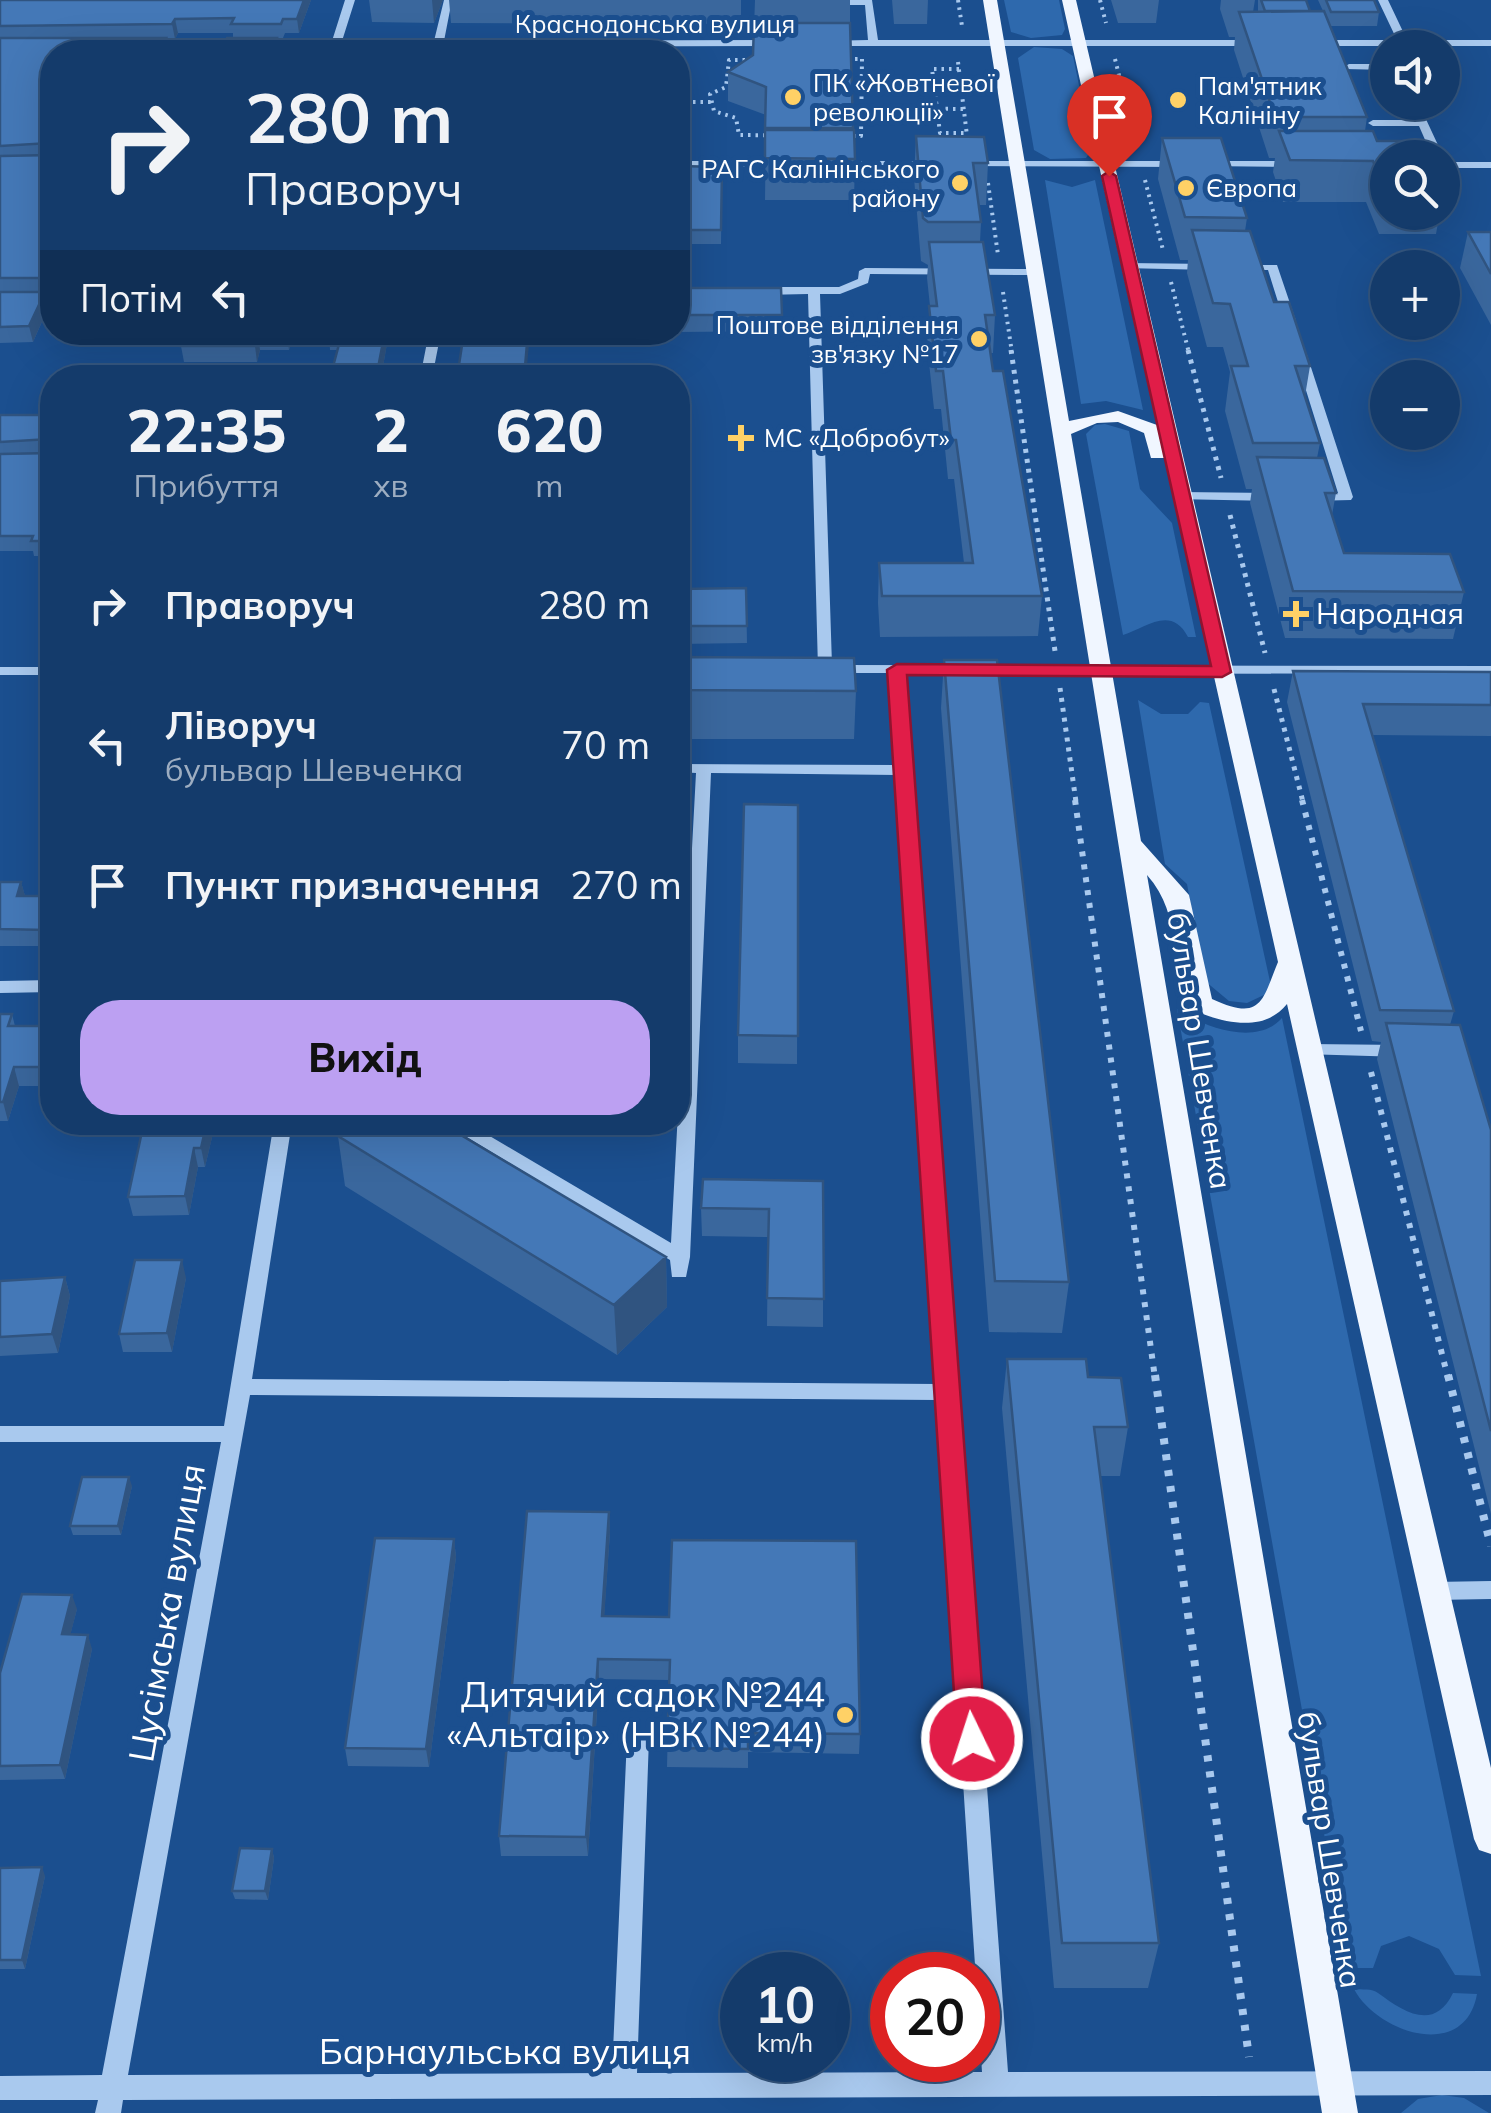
<!DOCTYPE html>
<html lang="uk">
<head>
<meta charset="utf-8">
<style>
	:root { --surface:#143b6b; --page:#1d4271; --text:#f1f3f6; --muted:#9dadc1; --line:#33557e; --accent:#bca0f2 }
	body { margin:0; font-family:Mulish,sans-serif; background:var(--page); color:var(--text); height:100vh; display:flex; flex-direction:column; font-size:38px; white-space:nowrap }
	* { box-sizing:border-box; margin:0 }
	p { font-size:32px; color:var(--muted) }
	.icon { flex:none; width:55px; height:55px; fill:none; stroke:currentColor; stroke-width:2; stroke-linecap:round; stroke-linejoin:round }
	.map { position:relative; flex:1; overflow:hidden }
	.side { position:absolute; left:40px; top:365px; width:650px; height:770px; display:flex; flex-direction:column; background:var(--surface); border-radius:40px; box-shadow:0 10px 40px #0002,0 0 0 2px var(--line) }
	.side>* { flex:none }
	.banner { position:absolute; left:40px; top:40px; width:650px; height:305px; border-radius:40px; box-shadow:0 10px 40px #0002,0 0 0 2px var(--line); background:#143b6b; color:var(--text); overflow:hidden }
	.tools { position:absolute; left:1370px; top:30px; display:grid; gap:20px }
	.tools a { display:grid; place-items:center; width:90px; height:90px; border-radius:50%; background:var(--surface); box-shadow:0 10px 40px #0002,0 0 0 2px var(--line); font-size:50px }
	.speed { position:absolute; left:720px; top:1952px; display:flex; gap:20px; font-size:50px; font-weight:700; text-align:center }
	.speed>* { display:grid; place-content:center; width:130px; height:130px; border-radius:50%; background:var(--surface); box-shadow:0 10px 40px #0002,0 0 0 2px var(--line); line-height:1 }
	.speed small { font-size:25px; font-weight:400 }
	.speed .limit { border:15px solid #d22; background:#fff; color:#111 }
	.pin { position:absolute; display:grid; place-items:center; width:85px; height:85px; color:#fff; margin:-102px -42px; border-radius:50% 50% 50% 0; rotate:-45deg; box-shadow:0 0 10px #0007 }
	.pin .icon { rotate:45deg }
	.me { position:absolute; width:110px; margin:-55px; rotate:356deg; stroke-linejoin:round; filter:drop-shadow(0 0 8px #0008) }
	.turn { display:flex; align-items:center; gap:35px; height:210px; padding:0 40px; font-size:45px }
	.turn .icon { width:130px; height:130px; stroke-width:2.5 }
	.turn b { display:block; font-size:70px; line-height:85px }
	.then { display:flex; align-items:center; height:95px; padding:0 40px; background:#0003; gap:20px; font-size:38px }
	.eta { display:flex; justify-content:space-evenly; align-items:center; height:170px; text-align:center }
	.eta b { font-size:60px; font-weight:800; line-height:70px }
	.primary-button { display:flex; gap:20px; margin-top:auto; padding:20px 40px }
	.primary-button a { flex:1; height:115px; border-radius:40px; background:var(--accent); color:#111; font-size:40px; font-weight:800; line-height:115px; text-align:center }
	ul { padding:0; list-style:none }
	li { display:flex; align-items:center; gap:30px; height:140px; padding:0 40px }
	li div { flex:1 }
	li b { display:block; font-size:38px }
	li em { font-style:normal }
	.map>svg:first-child { display:block }
	.green { fill:#2e69ad }
	.lines { fill:none; stroke-linecap:round; stroke-linejoin:round }
	.path-far3 { stroke:#a9c9ee; stroke-width:4; stroke-dasharray:2.5 5; stroke-linecap:butt }
	.path-far2 { stroke:#a9c9ee; stroke-width:5; stroke-dasharray:4 6; stroke-linecap:butt }
	.path-far1 { stroke:#a9c9ee; stroke-width:6; stroke-dasharray:5 8; stroke-linecap:butt }
	.path { stroke:#a9c9ee; stroke-width:8; stroke-dasharray:6 10; stroke-linecap:butt }
	.minor { fill:#a9c9ee; fill-rule:evenodd }
	.major { fill:#f0f6ff; fill-rule:evenodd }
	.wall { fill:#3a679d }
	.shaded-wall { fill:#305480 }
	.building { fill:#4478b7; stroke:#305480; stroke-width:2.5 }
	.route { fill:#e11d48; stroke:#92132f; stroke-width:2.5 }
	.poi-dot { fill:#ffd166; stroke:#1b4f8f; stroke-width:4 }
	.labels { text-anchor:middle; stroke-width:10; stroke-linejoin:round; paint-order:stroke }
	.far-street-label { font-size:25px; fill:#fff; stroke:#1b4f8f }
	.far-poi-label { font-size:25px; fill:#fff; stroke:#1b4f8f; text-anchor:start }
	.poi-label { font-size:30px; fill:#fff; stroke:#1b4f8f; text-anchor:start }
	.street-label { font-size:30px; fill:#fff; stroke:#1b4f8f }
	.near-street-label { font-size:35px; fill:#fff; stroke:#1b4f8f }
	.near-poi-label { font-size:35px; fill:#fff; stroke:#1b4f8f; text-anchor:end }
</style>
</head>
<body>
<div class="map">
<svg width="1491" height="2113" viewBox="0 0 1491 2113">
	<rect width="100%" height="100%" fill="#1b4f8f"/>
	<!-- green -->
	<path class="green" d="M1004,0H1059L1065,29L1062,35L1031,38L1011,32Z
		M1034,47L1062,49L1073,56L1092,149L1086,158L1050,159L1034,150L1018,58Z
		M1045,180L1072,187L1095,180L1143,410L1106,401L1081,404Z
		M1105,424L1129,431L1140,489L1172,523L1196,637H1188C1171,604 1144,629 1123,635L1086,434L1095,425Z
		M1138,700L1161,714H1188L1200,702L1209,703L1271,986L1266,994L1247,1003L1229,1001L1205,981L1187,884L1165,864Z
		M1177,1009C1203,1027 1257,1047 1282,1018L1481,1976L1455,1975L1439,1949L1409,1936L1381,1946L1373,1968H1348Z
		M1354,1989C1362,1990 1372,1988 1378,1993C1404,2012 1434,2032 1453,1993L1477,1994C1465,2062 1377,2033 1354,1989Z
		M1442,2095L1464,2098L1489,2113H1401L1418,2099Z"/>
	<g class="lines">
		<!-- path-far3 -->
		<path class="path-far3" d="M958,0L962,26
			M1100,0L1106,23
			M862,59L861,136L739,135L736,118L714,111L710,94L726,87L729,60Z
			M1115,59L1136,144
			M958,62L968,144
			M959,69H932L940,133H966
			M863,89H961
			M678,102H712
			M863,108L963,109
			M1145,180L1163,250
			M988,183L998,255
			M1171,282L1189,353
			M1003,292L1012,353"/>
		<!-- path-far2 -->
		<path class="path-far2" d="M1011,350L1055,651
			M1188,350L1221,478
			M1230,515L1265,653
			M1060,688L1076,802
			M1274,689L1303,802"/>
		<!-- path-far1 -->
		<path class="path-far1" d="M1075,800L1155,1378
			M1302,800L1361,1031
			M1371,1072L1448,1378"/>
		<!-- path -->
		<path class="path" d="M1155,1375L1249,2057
			M1448,1375L1491,1546"/>
		<!-- minor -->
		<path class="minor" d="M345,0H355L342,41H434L444,0H472V4L451,5L444,41L776,40L781,43L776,46L147,48L142,45L147,42L332,41Z
			M827,0H872L878,40H1256L1261,43L1256,46H827L822,43L824,41L868,40L865,5H830L827,4Z
			M1378,0H1388L1407,40H1491V46H1317L1312,43L1317,40H1397Z
			M1349,64H1388V70L1345,69L1344,67Z
			M1408,102H1418L1444,158L1443,160L1442,158H1433L1419,126H1373L1368,123L1373,120H1416Z
			M678,161H787L792,164L787,167H678Z
			M833,161H937L942,164L937,167L829,166V162Z
			M968,161H1182L1187,164L1182,167L964,166V162Z
			M1208,161H1297L1302,164L1297,167L1204,166V162Z
			M1442,162H1491V168H1442Z
			M1127,263L1210,264L1216,267L1210,270L1123,268L1121,266Z
			M1237,265H1277L1296,321L1294,324L1284,321L1268,270H1241L1235,267Z
			M865,268L1033,269L1039,272L1033,275L870,274L868,283L840,294H820L832,665L1491,666V674L905,673L1008,2072L1491,2071V2095L123,2100L121,2113H95L98,2100H0V2076L102,2075L221,1442H0V1426H224L274,1122H292L252,1379L937,1384L897,775L711,773L690,1257L686,1277H672L670,1260L442,1122H466L671,1243L696,773L678,772V764L896,765L890,673H825L818,669L808,294L761,295L755,291L761,287H839L858,279L859,271ZM250,1395L938,1400L982,2072L637,2073L649,1738L646,1731L638,1728L630,1731L627,1738L612,2073L128,2075Z
			M0,297H52V304L0,305Z
			M429,332H441L432,378H420Z
			M1301,351L1307,355L1353,497L1351,500L1311,501L1304,497L1311,493H1338L1295,355Z
			M1180,492L1275,493L1282,497L1275,501L1175,499L1173,496Z
			M0,667H52V675H0Z
			M52,980V992L0,993V981Z
			M1309,1044L1403,1045L1412,1051L1403,1057L1303,1054L1300,1050Z
			M1491,1581V1599L1434,1600L1426,1597L1423,1591L1426,1585L1434,1582Z"/>
		<!-- major -->
		<path class="major" d="M983,0H997L1069,421L1118,411L1157,425L1062,0H1076L1491,1768V1854L1479,1850L1474,1839L1287,1004C1264,1033 1223,1023 1193,1010C1166,964 1185,918 1147,875L1358,2113H1322ZM1118,422L1144,433L1151,458H1165L1278,962C1262,1001 1262,1022 1212,999L1189,895L1141,841L1071,434L1097,423Z"/>
	</g>
	<!-- wall -->
	<path class="wall" d="M0,0H311L299,33H285L283,38H233V33H178L175,39H166L168,52H52V294H45L48,308L33,342L0,343Z
		M369,0H443L434,23L372,22Z
		M449,0H741V24L451,23Z
		M755,0H850V23L855,159L854,200H765L766,115L728,101V72L753,55Z
		M892,0H928L927,24H894Z
		M1111,0H1159L1156,23H1118Z
		M1221,0H1255L1253,12L1258,11V0H1306L1310,11H1323L1318,0H1374L1379,12L1377,26H1330L1367,117L1365,131L1377,141L1388,158V212H1440L1436,234H1379L1366,202H1283L1273,172L1275,158H1269L1234,50L1235,37H1229L1220,9Z
		M916,136L988,163L986,205H979L981,222L980,242L995,315L993,353H990L993,371L1042,596L1038,636L880,637L878,603L879,563H964L954,479H948L941,409H934L927,344L930,306L927,278L928,265L921,261L914,178Z
		M1162,138L1247,218L1245,231L1274,302L1310,366L1305,396L1320,443L1317,458L1336,493L1332,515L1344,553L1464,592L1453,639L1285,638L1250,503L1252,489H1246L1225,411L1230,372L1223,347H1207L1187,273L1188,260H1180L1158,179Z
		M678,166L722,167L721,244H678Z
		M1468,232H1491V325L1460,268Z
		M678,288H781L782,331L678,332Z
		M87,332H294L289,350H260L257,362H184L181,346L183,340L89,341Z
		M329,332H389L381,378H330L338,350H330Z
		M52,406V556H34L33,551H0V415H48Z
		M746,588L747,643L678,644V589Z
		M678,657L856,691L854,739H678Z
		M944,660L1069,1282L1062,1333L989,1332L941,708Z
		M1293,671L1491,672V736L1373,735L1454,1011L1450,1025L1491,1130V1514L1377,1059L1381,1042L1372,1041L1287,702Z
		M798,805L797,1064L738,1063V1035Z
		M0,882H21L25,896H52V943L50,946H0Z
		M0,1014H12L15,1026H52V1086H19L8,1121H0Z
		M144,1122H211L213,1133L205,1167H198L189,1215L133,1216L128,1197Z
		M338,1136L666,1257L667,1307L617,1355L345,1186Z
		M823,1181V1327L767,1326L768,1237L702,1236L701,1208Z
		M65,1277L70,1296L58,1353L0,1356V1281Z
		M186,1278L172,1352H123L119,1334Z
		M1007,1359L1088,1377L1128,1427L1120,1476H1100L1159,1943L1148,1988H1054L1002,1408Z
		M132,1486L121,1535H73L70,1526Z
		M609,1512L610,1532L604,1616L860,1734L859,1754L748,1752V1768L667,1767L669,1680L599,1679L588,1856H501L499,1836Z
		M454,1539L456,1557L429,1767L348,1766L345,1748Z
		M77,1609L70,1635L92,1649L65,1779L0,1780V1673Z
		M272,1849L274,1858L268,1900L235,1899L232,1891Z
		M0,1868L45,1876L25,1969H0Z"/>
	<!-- shaded-wall -->
	<path class="shaded-wall" d="M304,0H311L299,33L297,19Z
		M432,0H443L434,23Z
		M175,19L178,33L175,39L172,24Z
		M166,38L168,52H158Z
		M277,38L279,52H273Z
		M45,292L48,308L33,342L29,326Z
		M287,332H294L289,350L287,334Z
		M385,332H389L381,378H376Z
		M528,332H530L526,378H524Z
		M258,334L260,350L257,362L255,346Z
		M21,882L26,899L17,896Z
		M47,926L51,943L50,946L46,930Z
		M14,1067L19,1086L8,1121L3,1102Z
		M205,1122H211L213,1133L205,1167L201,1148Z
		M194,1148L198,1167L189,1215L185,1196Z
		M666,1257L667,1307L617,1355L614,1305Z
		M182,1260L186,1278L172,1352L167,1333Z
		M65,1277L70,1296L58,1353L52,1334Z
		M129,1477L132,1486L121,1535L118,1526Z
		M609,1512L610,1532L603,1636L602,1616Z
		M454,1539L456,1557L429,1767L426,1749Z
		M72,1595L77,1609L67,1648L62,1634Z
		M88,1635L92,1649L65,1779L60,1765Z
		M598,1659L599,1679L588,1856L586,1837Z
		M272,1849L274,1858L268,1900L265,1891Z
		M42,1867L45,1876L25,1969L22,1960Z"/>
	<!-- building -->
	<path class="building" d="M0,0H304L297,19H283L281,24H231L234,18L175,19L172,24L0,26Z
		M1261,0H1306L1310,11H1265Z
		M1326,0H1374L1379,12H1331Z
		M1324,11L1367,117H1275L1239,12Z
		M754,23H850L853,128H765L766,87L728,72L753,55Z
		M0,38H166L158,52H52V275L51,278H0V156L52,155L49,143L0,146Z
		M227,38H277L273,52H222Z
		M765,130H854L855,159L765,158Z
		M1279,131H1373L1377,141H1420L1428,158H1388L1386,192L1373,161L1290,160Z
		M916,136L984,137L988,163H973L981,222H928L923,218Z
		M1162,138H1221L1247,218L1185,217Z
		M678,166L722,167L721,230H678Z
		M1192,230L1250,231L1274,302H1289L1310,366H1295L1320,443H1253L1231,366H1248L1230,304L1213,303Z
		M1468,232H1491V274Z
		M929,242H983L995,315H985L993,371H1003L1042,596H882L879,563H973L956,440H951L943,371H936L929,306H937Z
		M678,288H781L782,315H678Z
		M0,292H45L29,326L0,327Z
		M186,332H287V334H258L255,346H181Z
		M329,332H385L376,378H330L342,333Z
		M464,332H528L524,378H457Z
		M52,406V541H31L33,536H0V454L52,453L49,439L0,442V415H48Z
		M1257,457L1324,458L1336,493H1325L1344,553L1450,554L1464,592L1293,591Z
		M746,588L747,626H678V589Z
		M678,657L854,658L856,691L678,690Z
		M944,660H997L1069,1282L995,1281Z
		M1293,671L1491,672V705L1363,704L1454,1011L1380,1010Z
		M744,804L798,805V1036L738,1035Z
		M0,882H21L17,896H52V926H47L46,930L0,929Z
		M0,1014H12L8,1026H52V1067H14L3,1102H0Z
		M1386,1023L1460,1025L1491,1130V1431Z
		M144,1122H207L201,1148H194L185,1196L128,1197Z
		M354,1122H439L666,1257L614,1305L338,1136Z
		M703,1179L823,1181L824,1299L767,1298L769,1209L701,1208Z
		M135,1260H182L167,1333L119,1334Z
		M65,1277L52,1334L0,1337V1281Z
		M1007,1359H1086L1088,1377L1121,1378L1128,1427H1094L1159,1943H1062Z
		M82,1477H129L118,1526H70Z
		M527,1511L609,1512L602,1616L669,1617L672,1540L856,1541L860,1734L748,1733V1749L667,1748L670,1660L598,1659L586,1837L499,1836Z
		M375,1538L454,1539L426,1749L345,1748Z
		M22,1594L72,1595L62,1634L88,1635L60,1765L0,1766V1673Z
		M240,1848L272,1849L265,1891H232Z
		M42,1867L22,1960H0V1868Z"/>
	<!-- route -->
	<path class="route" d="M1109,171L1116,176L1231,672L1222,677L907,675L986,1739L982,1748L972,1752L961,1748L957,1739L887,670L897,664L1211,666L1102,176Z"/>
	<!-- markers -->
	<g class="poi-dot">
		<circle cx="793" cy="97" r="10"/>
		<circle cx="1178" cy="100" r="10"/>
		<circle cx="960" cy="183" r="10"/>
		<circle cx="1186" cy="188" r="10"/>
		<circle cx="979" cy="339" r="10"/>
		<path d="M736 423h10v10h10v10h-10v10h-10v-10h-10v-10h10z"/>
		<path d="M1291 599h10v10h10v10h-10v10h-10v-10h-10v-10h10z"/>
		<circle cx="845" cy="1715" r="10"/>
	</g>
	<g class="labels">
		<!-- far-street labels -->
		<g class="far-street-label">
			<text x="655" y="33">Краснодонська вулиця</text>
		</g>
		<!-- far-poi labels -->
		<g class="far-poi-label">
			<text x="813" y="92">ПК «Жовтневої<tspan x="813" dy="29">революції»</tspan></text>
			<text x="1198" y="95">Пам'ятник<tspan x="1198" dy="29">Калініну</tspan></text>
			<text x="940" y="178" text-anchor="end">РАГС Калінінського<tspan x="940" dy="29">району</tspan></text>
			<text x="1206" y="197">Європа</text>
			<text x="959" y="334" text-anchor="end">Поштове відділення<tspan x="959" dy="29">зв'язку №17</tspan></text>
			<text x="764" y="447">МС «Добробут»</text>
		</g>
		<!-- poi labels -->
		<g class="poi-label">
			<text x="1316" y="624">Народная</text>
		</g>
		<!-- street labels -->
		<g class="street-label">
			<text transform="translate(1199 1051) rotate(81)" y="10">бульвар Шевченка</text>
			<text transform="translate(1329 1850) rotate(81)" y="10">бульвар Шевченка</text>
		</g>
		<!-- near-street labels -->
		<g class="near-street-label">
			<text transform="translate(167 1613) rotate(-80)" y="12">Цусімська вулиця</text>
			<text x="505" y="2064">Барнаульська вулиця</text>
		</g>
		<!-- near-poi labels -->
		<g class="near-poi-label">
			<text x="825" y="1707">Дитячий садок №244<tspan x="825" dy="40">«Альтаір» (НВК №244)</tspan></text>
		</g>
	</g>
</svg>
<div class="tools">
<a><svg class="icon" aria-label="sound" viewBox="0 0 24 24"><path d="M4 9h4l5-4v14l-5-4H4zM17 9q2 3 0 6"/></svg></a>
<a><svg class="icon" aria-label="search" viewBox="0 0 24 24"><circle cx="10" cy="10" r="6"/><path d="M15 15l6 6"/></svg></a>
<a>+</a>
<a>−</a>
</div>
<div class="speed"><div>10<small>km/h</small></div><div class="limit">20</div></div>
<div class="pin" style="left:1109px;top:176px;background:#d93025"><svg class="icon" aria-label="arrive" viewBox="0 0 24 24"><path d="M6 21V4h12l-3 4 3 4H6"/></svg></div>
<svg class="me" style="left:972px;top:1739px" viewBox="-20 -20 40 40"><circle r="17" fill="#e11d48" stroke="#fff" stroke-width="3"/><path d="M0-11L8 9 0 5-8 9z" fill="#fff"/></svg>
<div class="banner">
<div class="turn"><svg class="icon" aria-label="right" viewBox="0 0 24 24"><path d="M7 20v-9h11M14 6l5 5-5 5"/></svg><div><b>280 m</b>Праворуч</div></div>
<div class="then">Потім<svg class="icon" aria-label="left" viewBox="0 0 24 24"><path d="M17 20v-9H6M10 6l-5 5 5 5"/></svg></div>
</div>
<section class="side">
<div class="eta">
<div><b>22:35</b><p>Прибуття</p></div>
<div><b>2</b><p>хв</p></div>
<div><b>620</b><p>m</p></div>
</div>
<ul>
<li><svg class="icon" aria-label="right" viewBox="0 0 24 24"><path d="M7 20v-9h11M14 6l5 5-5 5"/></svg><div><b>Праворуч</b></div><em>280 m</em></li>
<li><svg class="icon" aria-label="left" viewBox="0 0 24 24"><path d="M17 20v-9H6M10 6l-5 5 5 5"/></svg><div><b>Ліворуч</b><p>бульвар Шевченка</p></div><em>70 m</em></li>
<li><svg class="icon" aria-label="arrive" viewBox="0 0 24 24"><path d="M6 21V4h12l-3 4 3 4H6"/></svg><div><b>Пункт призначення</b></div><em>270 m</em></li>
</ul>
<div class="primary-button"><a>Вихід</a></div>
</section>
</div>
</body>
</html>
